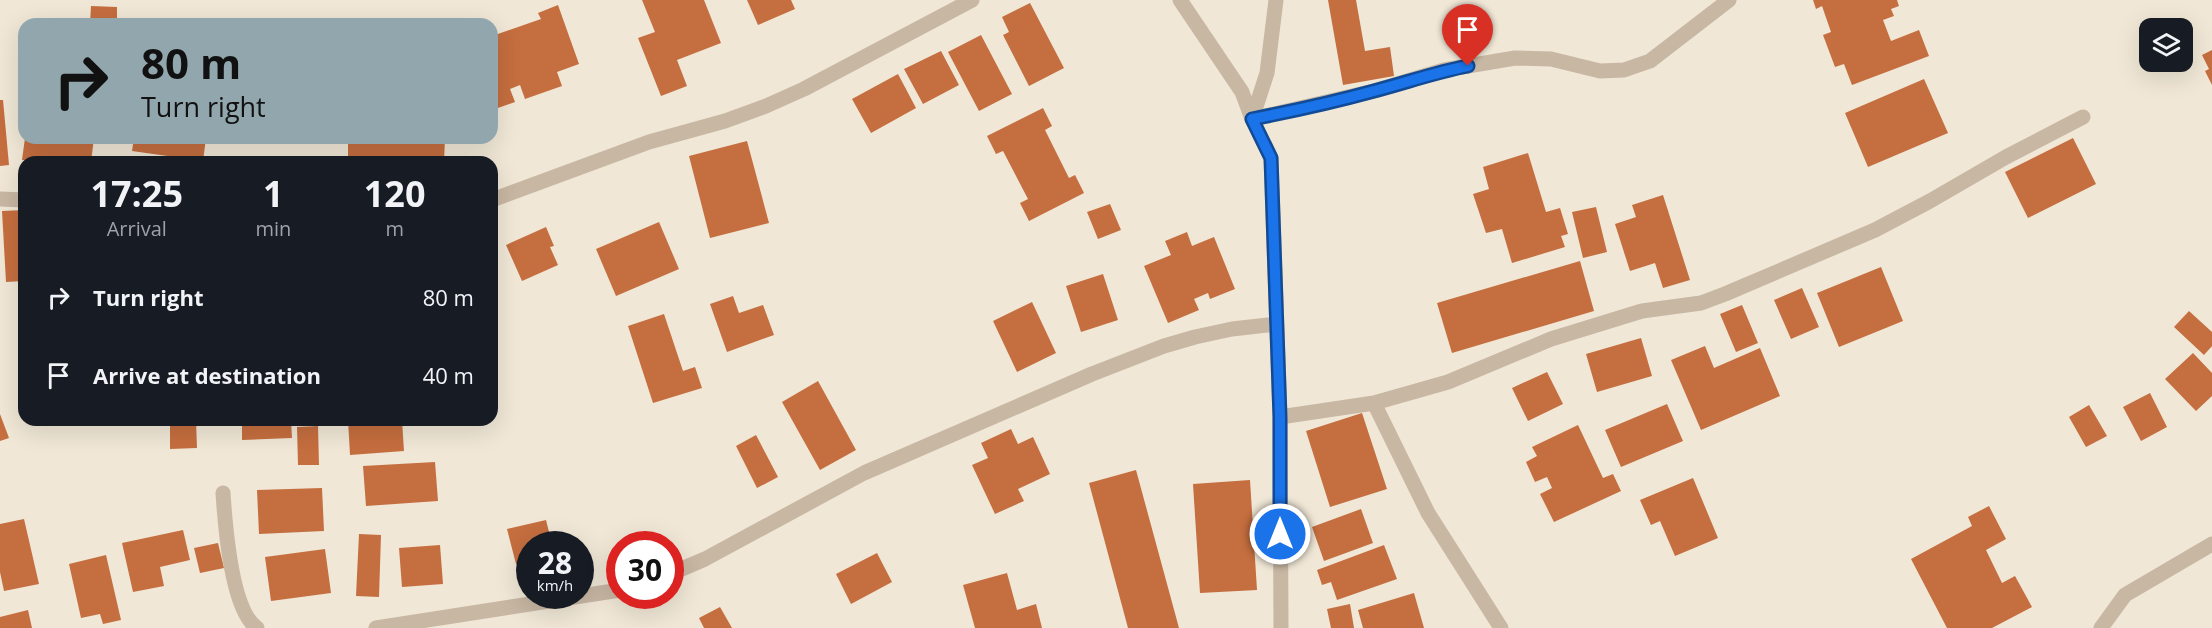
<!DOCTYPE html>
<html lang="en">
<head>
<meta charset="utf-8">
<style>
	:root { --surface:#171b24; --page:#20242c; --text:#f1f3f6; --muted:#9ea1a6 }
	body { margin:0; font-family:"Open Sans",sans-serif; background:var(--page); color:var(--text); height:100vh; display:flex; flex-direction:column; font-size:22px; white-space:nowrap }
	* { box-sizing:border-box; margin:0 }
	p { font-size:20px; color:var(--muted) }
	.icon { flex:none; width:33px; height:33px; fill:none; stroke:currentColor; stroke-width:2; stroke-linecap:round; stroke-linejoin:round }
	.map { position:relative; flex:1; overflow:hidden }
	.details { position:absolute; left:18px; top:156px; width:480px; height:270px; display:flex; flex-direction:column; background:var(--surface); border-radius:18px; box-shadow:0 6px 24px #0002 }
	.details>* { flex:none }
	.hud { position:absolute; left:18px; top:18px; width:480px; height:126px; border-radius:18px; box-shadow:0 6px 24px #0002; background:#91a7ad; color:#111; overflow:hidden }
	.buttons { position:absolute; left:2139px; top:18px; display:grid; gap:12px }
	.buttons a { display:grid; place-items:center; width:54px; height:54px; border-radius:12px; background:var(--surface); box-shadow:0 6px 24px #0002; font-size:30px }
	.speed { position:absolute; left:516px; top:531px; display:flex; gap:12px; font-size:30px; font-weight:700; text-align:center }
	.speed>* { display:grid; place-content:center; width:78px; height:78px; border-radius:50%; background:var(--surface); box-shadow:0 6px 24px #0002; line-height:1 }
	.speed small { font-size:15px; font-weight:400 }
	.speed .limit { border:9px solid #d22; background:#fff; color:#111 }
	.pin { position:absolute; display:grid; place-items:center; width:51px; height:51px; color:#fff; margin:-62px -26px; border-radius:50% 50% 50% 0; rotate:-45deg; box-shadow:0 0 6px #0007 }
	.pin .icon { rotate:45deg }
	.me { position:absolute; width:66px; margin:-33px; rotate:0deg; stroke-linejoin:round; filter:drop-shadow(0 0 4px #0008) }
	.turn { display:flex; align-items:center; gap:21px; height:126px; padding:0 24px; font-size:27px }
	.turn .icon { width:78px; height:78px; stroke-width:2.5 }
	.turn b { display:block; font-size:42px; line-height:51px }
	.eta { display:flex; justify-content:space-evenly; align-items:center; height:102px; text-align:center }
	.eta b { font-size:36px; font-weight:700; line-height:42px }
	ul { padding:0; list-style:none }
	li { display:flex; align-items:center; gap:18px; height:78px; padding:0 24px }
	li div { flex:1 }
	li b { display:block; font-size:22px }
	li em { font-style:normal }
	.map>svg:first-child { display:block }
	.building { fill:#c56e3f }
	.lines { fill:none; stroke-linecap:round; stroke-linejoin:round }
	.minor { stroke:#c8b7a3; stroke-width:15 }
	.route-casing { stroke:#114b97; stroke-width:15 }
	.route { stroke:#1a73e8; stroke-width:10 }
</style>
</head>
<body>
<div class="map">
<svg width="2212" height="628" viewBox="0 0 2212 628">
	<rect width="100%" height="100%" fill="#f0e7d6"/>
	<!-- building -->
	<path class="building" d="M642,0H704L721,43L677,60L687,86L661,96L638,38L655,32Z
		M747,0H791L795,9L758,25Z
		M1328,0H1356L1365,51L1390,47L1394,76L1343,85Z
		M1813,0H1897L1899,6L1891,9L1894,16L1883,20L1891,41L1919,30L1929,56L1852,85L1844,64L1835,67L1823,35L1831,32L1822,6L1816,9Z
		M1030,3L1064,68L1029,86L1003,35L1009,32L1002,17Z
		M558,5L579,64L557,72L562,86L525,99L520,85L510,89L515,102L492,110V36L541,19L538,13Z
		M91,6L117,7V24H90Z
		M981,35L1012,94L979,111L948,52Z
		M2212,50V85L2205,71L2209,69L2202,55Z
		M941,51L959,85L923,104L904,69Z
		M898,74L916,108L871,133L852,99Z
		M1924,79L1948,133L1868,167L1845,113Z
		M0,100H3L9,165L0,166Z
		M1043,108L1052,126L1045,130L1069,178L1075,175L1084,193L1029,221L1020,203L1028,199L1003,151L996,154L987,136Z
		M25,138H94L91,162L52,159L51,162L22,160Z
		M134,138H206L203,161L132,151Z
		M348,138H445L444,162H348Z
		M2073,138L2096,184L2028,218L2005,172Z
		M747,141L769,223L710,238L689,156Z
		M1528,153L1546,212L1560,208L1568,234L1561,236L1565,247L1512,263L1502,229L1486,233L1473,194L1489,189L1483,167Z
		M1663,195L1690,280L1663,288L1655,263L1630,271L1615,224L1636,217L1632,205Z
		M1110,204L1121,230L1098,239L1087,212Z
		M1596,207L1607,252L1583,258L1572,212Z
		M24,210V281L6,282L2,211Z
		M659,222L679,269L616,296L596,249Z
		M546,227L554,246L550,247L558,265L522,281L506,245Z
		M1187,232L1192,246L1214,237L1235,289L1210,299L1208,293L1194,299L1199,310L1168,323L1144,266L1171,255L1165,241Z
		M1580,261L1594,311L1452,353L1437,303Z
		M1881,267L1903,321L1839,347L1817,293Z
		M1103,274L1118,320L1081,332L1066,286Z
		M1802,288L1819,327L1791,339L1774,300Z
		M733,296L739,313L763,305L774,335L727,352L710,304Z
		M1032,302L1056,353L1017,372L993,321Z
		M1742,305L1758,343L1736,352L1720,314Z
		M2189,311L2212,332V346L2204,355L2174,327Z
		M664,314L683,371L695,367L702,388L653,403L628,326Z
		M1641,338L1652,376L1597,392L1586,354Z
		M1705,346L1714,368L1760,348L1780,396L1701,430L1671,360Z
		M2193,353L2212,373V396L2196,411L2165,379Z
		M1547,372L1563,404L1528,421L1512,388Z
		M818,381L856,450L820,470L782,402Z
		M2150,393L2167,427L2141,441L2123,407Z
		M1667,404L1683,441L1621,467L1605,430Z
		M2089,405L2107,436L2086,447L2069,417Z
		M1362,413L1387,489L1330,507L1306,431Z
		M0,414L9,438L0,441Z
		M196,420L197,448L170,449V421Z
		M242,420H291L292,438L242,440Z
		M348,420H402L404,451L350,455Z
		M1578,425L1603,478L1613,474L1621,491L1554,522L1540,494L1552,488L1547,477L1535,482L1526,462L1537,456L1532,447Z
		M318,426L319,465H298L297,427Z
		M1011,429L1018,444L1033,437L1050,474L1018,489L1024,501L995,514L972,465L988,458L981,443Z
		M756,435L778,477L757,488L736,446Z
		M435,462L438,501L366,506L363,466Z
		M1136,470L1179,628H1128L1089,483Z
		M1693,478L1718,538L1675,556L1660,521L1651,525L1640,500Z
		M1250,480L1257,590L1200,593L1193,484Z
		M322,488L324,531L259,534L257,490Z
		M1989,506L2006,539L1986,550L2002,583L2015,576L2032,607L1992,628H1947L1911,559L1972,526L1968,517Z
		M1361,509L1373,543L1324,561L1312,527Z
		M24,519L39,584L4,591L0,572V524Z
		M546,520L552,544H530V561L516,564L507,529Z
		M183,530L190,560L160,567L164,586L133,592L122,543Z
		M359,534L381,535L379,597L356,596Z
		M218,543L224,568L200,573L194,548Z
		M440,545L443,584L402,587L399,548Z
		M1384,545L1397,579L1337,600L1331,582L1322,585L1317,570Z
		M325,549L331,593L271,601L265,557Z
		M877,553L892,582L851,604L836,574Z
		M106,555L121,620L103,624L100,614L81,618L69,564Z
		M1007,573L1017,610L1036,604L1042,628H975L963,585Z
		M1414,593L1424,628H1363L1358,610Z
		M1350,604L1354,628H1331L1327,609Z
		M720,607L732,628H704L699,618Z
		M28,610L32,628H0V617Z"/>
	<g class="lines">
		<!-- minor -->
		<path class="minor" d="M1180,0L1242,92L1252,119L1271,158L1280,417L1281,628
			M1252,119L1374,91L1444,70L1515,58L1551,59L1600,71L1624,70L1650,61L1729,0
			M1252,119L1267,73L1276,0
			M0,199L24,200
			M492,200L649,142L725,121L766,106L804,89L972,0
			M1374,403L1448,382L1551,339L1642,311L1701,303L1725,294L1875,230L1930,201L2006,157L2083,117
			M1280,417L1374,403L1428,513L1501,628
			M223,493C225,523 231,610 257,628
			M670,574L705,559L864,473L1092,374L1164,346L1195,337L1232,329L1276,324
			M376,628L620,590
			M2101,628L2125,595L2212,544"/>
	</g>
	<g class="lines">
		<defs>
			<path id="route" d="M1280,534V417L1271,158L1252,119C1293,111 1334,102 1374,91C1405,83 1436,72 1468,66"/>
		</defs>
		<!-- route casing -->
		<use href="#route" class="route-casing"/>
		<!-- route -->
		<use href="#route" class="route"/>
	</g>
</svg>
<div class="buttons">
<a><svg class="icon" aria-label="layers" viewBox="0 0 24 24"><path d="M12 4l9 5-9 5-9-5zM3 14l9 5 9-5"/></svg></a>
</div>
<div class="speed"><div>28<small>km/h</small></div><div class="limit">30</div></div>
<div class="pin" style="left:1468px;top:66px;background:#d93025"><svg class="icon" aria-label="arrive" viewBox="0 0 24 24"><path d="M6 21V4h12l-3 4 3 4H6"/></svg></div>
<svg class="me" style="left:1280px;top:534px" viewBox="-20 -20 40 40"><circle r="17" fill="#1a73e8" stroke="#fff" stroke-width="3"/><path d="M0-11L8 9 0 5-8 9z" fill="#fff"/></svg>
<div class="hud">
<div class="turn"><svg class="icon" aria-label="right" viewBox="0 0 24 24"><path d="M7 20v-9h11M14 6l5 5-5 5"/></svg><div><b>80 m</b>Turn right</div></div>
</div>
<section class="details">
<div class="eta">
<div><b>17:25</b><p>Arrival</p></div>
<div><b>1</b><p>min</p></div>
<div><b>120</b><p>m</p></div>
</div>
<ul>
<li><svg class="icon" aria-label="right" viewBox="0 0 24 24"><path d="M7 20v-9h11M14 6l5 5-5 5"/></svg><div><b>Turn right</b></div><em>80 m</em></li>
<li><svg class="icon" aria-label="arrive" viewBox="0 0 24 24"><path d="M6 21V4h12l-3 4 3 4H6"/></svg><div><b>Arrive at destination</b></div><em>40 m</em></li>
</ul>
</section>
</div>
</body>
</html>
